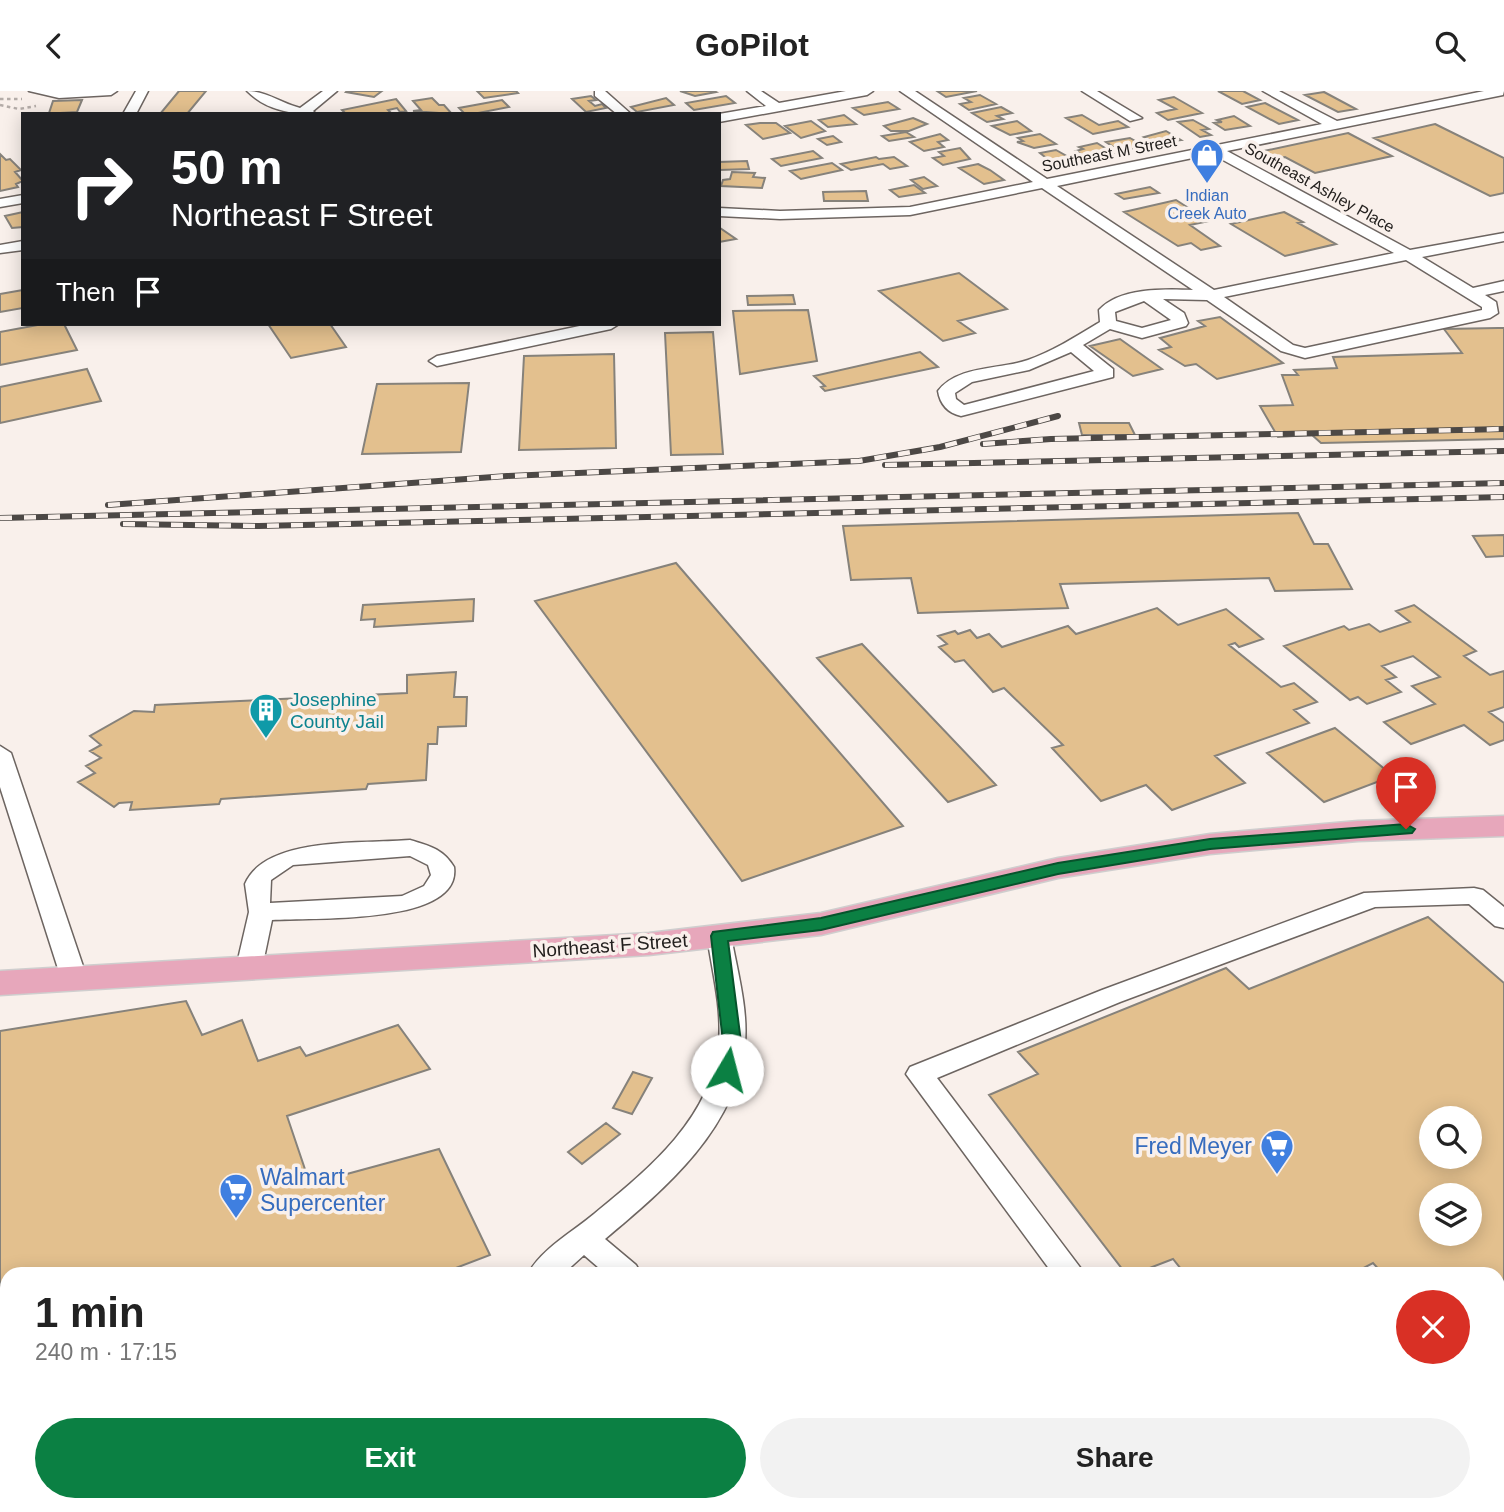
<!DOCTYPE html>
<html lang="en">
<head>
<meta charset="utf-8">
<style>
	:root { --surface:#fff; --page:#f2f2f2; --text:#222; --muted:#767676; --accent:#0b8043 }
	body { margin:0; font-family:Arial,sans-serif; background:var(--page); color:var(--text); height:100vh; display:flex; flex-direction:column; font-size:26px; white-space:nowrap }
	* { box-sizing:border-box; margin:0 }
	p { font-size:23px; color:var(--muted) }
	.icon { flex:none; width:38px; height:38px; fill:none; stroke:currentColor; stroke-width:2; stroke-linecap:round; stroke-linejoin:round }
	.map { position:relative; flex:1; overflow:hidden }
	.details { position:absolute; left:0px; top:1176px; width:1505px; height:245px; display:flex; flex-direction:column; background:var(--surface); border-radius:21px 21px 0 0; box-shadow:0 4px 18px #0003 }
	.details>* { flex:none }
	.top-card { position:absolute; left:21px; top:21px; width:700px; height:214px; border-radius:0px; box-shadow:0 4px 18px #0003; background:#202124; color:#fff; overflow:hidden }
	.buttons { position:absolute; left:1419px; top:1015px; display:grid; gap:14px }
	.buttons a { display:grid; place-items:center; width:63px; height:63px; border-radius:50%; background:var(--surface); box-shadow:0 4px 18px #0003; font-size:35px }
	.pin { position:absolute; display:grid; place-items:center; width:60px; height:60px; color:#fff; margin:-72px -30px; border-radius:50% 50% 50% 0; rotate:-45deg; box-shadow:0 0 7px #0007 }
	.pin .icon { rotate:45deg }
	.me { position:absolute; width:77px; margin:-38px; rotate:8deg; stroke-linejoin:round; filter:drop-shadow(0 0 5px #0008) }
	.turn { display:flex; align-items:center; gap:24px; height:147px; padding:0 35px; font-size:32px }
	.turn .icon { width:91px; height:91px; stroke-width:2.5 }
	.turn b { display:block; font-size:49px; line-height:60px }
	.then { display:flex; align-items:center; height:66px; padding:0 35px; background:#0003; gap:14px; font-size:26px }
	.round { display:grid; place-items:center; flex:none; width:74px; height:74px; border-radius:37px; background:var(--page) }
	.overview { display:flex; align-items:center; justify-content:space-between; height:119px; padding:0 35px }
	h1 { font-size:42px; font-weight:600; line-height:52px }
	.button { display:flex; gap:14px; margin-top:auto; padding:14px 35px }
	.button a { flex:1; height:80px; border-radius:42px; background:var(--accent); color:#fff; font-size:28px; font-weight:600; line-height:80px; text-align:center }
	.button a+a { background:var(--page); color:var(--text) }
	header { display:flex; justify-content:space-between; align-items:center; height:91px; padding:0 35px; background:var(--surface); font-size:32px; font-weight:600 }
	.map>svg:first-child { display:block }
	.building { fill:#e3c08e; stroke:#86827b; stroke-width:2; fill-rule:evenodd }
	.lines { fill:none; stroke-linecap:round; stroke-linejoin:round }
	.minor-casing { stroke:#6d6561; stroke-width:3 }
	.major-casing { stroke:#cfcece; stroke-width:3 }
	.path { stroke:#b4aca8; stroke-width:2.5; stroke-dasharray:3.5 3.5; stroke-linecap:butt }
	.minor { fill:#fff; fill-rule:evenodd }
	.major { fill:#e7a7bb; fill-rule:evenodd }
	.rail-casing { stroke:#4c4845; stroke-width:6 }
	.rail { stroke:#f9f0eb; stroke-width:4.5; stroke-dasharray:12; stroke-linecap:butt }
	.route { fill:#0b8043; stroke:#07532c; stroke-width:2 }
	.labels { text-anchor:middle; stroke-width:7; stroke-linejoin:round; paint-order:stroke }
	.far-street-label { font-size:16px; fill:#23201e; stroke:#f9f0eb }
	.far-shop-label { font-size:16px; fill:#366cbe; stroke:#f9f0eb }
	.culture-label { font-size:19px; fill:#0d838f; stroke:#f9f0eb; text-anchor:start }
	.street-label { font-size:19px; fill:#23201e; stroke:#f9f0eb }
	.near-shop-label { font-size:23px; fill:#366cbe; stroke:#f9f0eb; text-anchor:end }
</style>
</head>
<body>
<header><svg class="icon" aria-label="back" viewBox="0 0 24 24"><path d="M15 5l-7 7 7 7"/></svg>GoPilot<svg class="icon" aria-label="search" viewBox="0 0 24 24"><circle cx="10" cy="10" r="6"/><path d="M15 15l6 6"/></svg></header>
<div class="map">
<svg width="1504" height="1421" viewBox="0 0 1504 1421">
	<rect width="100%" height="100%" fill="#f9f0eb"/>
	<!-- building -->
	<path class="building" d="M179,0H206L187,23H160Z
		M382,0L374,6L346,1L347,0Z
		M477,0H516L518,2L484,7Z
		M680,0H714L716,1L695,5Z
		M937,0H977L946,6Z
		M1218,0H1243L1260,9L1242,13Z
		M1324,1L1356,18L1338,21L1305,4Z
		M980,4L996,13L969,19L960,13L971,11L964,7Z
		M591,5L596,9L589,10L595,15L602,13L606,17L586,21L572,8Z
		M726,5L735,12L694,19L686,12Z
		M1174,6L1202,22L1168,29L1157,22L1176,18L1159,9Z
		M432,7L439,14H444L452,23L413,20L421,19L413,10Z
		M666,7L674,14L637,21L631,16Z
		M396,8L406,20L400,21L397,17L388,19L392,23H346L342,19Z
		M82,9L77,21L43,23L49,22L53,10Z
		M502,9L509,16L473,23H465L459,17Z
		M888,11L899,18L864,24L853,17Z
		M1265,12L1298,29L1279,33L1247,16Z
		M1001,16L1012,22L997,25L1003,28L987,31L972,22Z
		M844,24L856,33L828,36L819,29Z
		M1082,24L1099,34L1118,30L1128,36L1093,43L1066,27Z
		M1234,25L1250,35L1225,39L1214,32L1222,31L1217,29Z
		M913,27L927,33L909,40H891L884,35Z
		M1193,29L1209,38L1202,39L1211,44L1200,46L1178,31Z
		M811,30L825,40L801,47L785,35Z
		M1017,30L1031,40L1010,44L992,35Z
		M760,32H776L790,42L763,48L746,34Z
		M1435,33L1504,67V102L1490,105L1374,47Z
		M1166,40L1181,49L1155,52L1144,46Z
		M906,41L914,46L889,50L882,45Z
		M1348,42L1392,65L1315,82L1285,66L1272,68L1259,61Z
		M940,43L948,49L938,51L944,56L924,60L910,51Z
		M1040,43L1056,53L1034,57L1017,51L1023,50L1018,47Z
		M833,45L841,51L827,54L818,48Z
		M1130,47L1144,55L1121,61L1106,51Z
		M1097,52L1113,62L1086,66L1076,60L1083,58L1079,56Z
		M960,57L970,68L943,74L933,67L944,65L939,61Z
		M1056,59L1079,72L1059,77L1040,62Z
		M813,60L822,67L781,75L772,68Z
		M0,63L6,69L10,68L21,79L15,81L23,90L16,93L18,96L0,100Z
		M876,66L879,68L894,66L907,75L890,78L883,73L851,79L841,73Z
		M747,70L749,78L719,79V71Z
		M832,72L842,79L801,88L790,80Z
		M978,73L990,79L1004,89L984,93L959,77Z
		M732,81L755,82L753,86L765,87L762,97L721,95L723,89L730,88Z
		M924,86L937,95L923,98L911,89Z
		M914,94L925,102L899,106L890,99Z
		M1150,96L1159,102L1124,108L1116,103Z
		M866,100L868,110H824L823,101Z
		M1176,109L1209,130L1190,134L1220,155L1201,159L1191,152L1178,155L1124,121Z
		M23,121V136L12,137L5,125Z
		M1284,121L1303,131L1298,132L1336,153L1285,165L1231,133Z
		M719,137H720L736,148L719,151Z
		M959,182L1007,218L958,230L975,242L943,250L879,200Z
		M23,199V217L0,221V203Z
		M793,204L795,213L748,214L747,205Z
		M808,219L817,270L740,283L733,220Z
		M1220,226L1283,272L1217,288L1196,273L1185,275L1159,259L1171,256L1160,247L1205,235L1198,230Z
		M43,233H64L77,259L0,274V241Z
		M268,233H330L346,256L291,267Z
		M1498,237H1504V348L1321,352L1312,344L1278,346L1260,315L1293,314L1282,284H1298L1294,279L1337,277L1333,266L1462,262L1444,238Z
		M713,241L723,363L671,364L665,242Z
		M1120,248L1162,278L1133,285L1090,255Z
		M920,261L938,276L825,300L821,296L825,295L814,285Z
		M614,263L616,357L519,359L524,265Z
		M87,278L101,310L0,332V296Z
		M469,292L461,361L362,363L377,293Z
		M1079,332H1129L1135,344H1082Z
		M1298,422L1314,453H1328L1352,498L1275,500L1269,487L1060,493L1068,517L918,522L911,487L851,489L843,435Z
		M1504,444V465L1486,466L1473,445Z
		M676,472L903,735L742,790L535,510Z
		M474,508L473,530L374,536L375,528L361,529L363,514Z
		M1414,514L1476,560L1464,565L1490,584L1504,580V616L1489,621L1504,632V649L1490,654L1464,634L1411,653L1384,631L1435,613L1412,595L1440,586L1413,565L1382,575L1396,586L1386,589L1401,601L1367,613L1358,606L1350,609L1284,555L1344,535L1349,539L1369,533L1380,541L1410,531L1396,520Z
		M1157,517L1178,534L1226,518L1263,548L1239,556L1235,552L1229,554L1281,596L1294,592L1317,611L1294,619L1309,632L1215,665L1245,692L1172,719L1146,694L1101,710L1052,657L1063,654L1004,597L993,601L964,569L955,571L939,556L947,553L938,545L955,540L958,543L970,539L977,547L989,543L1002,556L1068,535L1076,543Z
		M862,553L996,694L948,711L817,567Z
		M456,581L454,606H467L466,635L438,636L437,653H428L426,689L368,693L366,698L221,708L219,713L130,719L132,711L119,712L114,716L78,691L95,682L86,675L101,667L90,660L101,654L90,645L134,620L154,621L155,614L407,602V584Z
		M1335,637L1393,685L1324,711L1267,662Z
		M1428,826L1504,892V1311L1498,1305V1183H1383L1373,1172L1352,1183H1185L1173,1168L1134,1183H1126L989,1004L1038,983L1018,961L1226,877L1249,898ZM1432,1027H1470V1066H1432ZM1432,1104H1470V1143H1432Z
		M186,910L202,944L242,929L258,970L300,956L306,965L398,934L430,978L287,1025L310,1093L439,1058L490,1164L440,1183H7V1412L0,1415V940Z
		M633,981L652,987L632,1023L613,1017Z
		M606,1032L620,1043L582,1073L568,1061Z
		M1130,1414H1150L1155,1421H1117Z"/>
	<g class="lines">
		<defs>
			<path id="minor" d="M29,0H117L111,4L59,7Z
				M136,0H148L136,23H123Z
				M247,0C266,0 281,12 300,17L323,0H337L313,20L316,23C290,23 266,19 247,0Z
				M595,0H605L631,23H617L595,5Z
				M747,0H761L779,12L846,0H873L867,4L719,31V23L766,15Z
				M900,0H915L1047,88L1322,33L1263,0H1279L1337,30L1484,0H1504L1503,4L1227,60L1410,159L1504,142V150L1422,166L1473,197L1504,190V200L1485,204L1496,211L1498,222L1490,227L1305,267L1281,260L1207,209L1163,208L1184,222L1188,232L1186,235L1142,247L1110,238L1083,254L1113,278V286L961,325C948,322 940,313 938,300C958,274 999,279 1028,269C1053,260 1077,245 1100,231L1099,219C1120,196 1164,198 1193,199L1042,97L910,124L780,128L719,125V117L780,120L910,116L1033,91ZM1212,63L1394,162L1214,199L1057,95ZM1406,169L1482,216V219L1305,257L1293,254L1224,206ZM1144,210L1171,229L1142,237L1116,230L1115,221ZM1071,261L1094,280L964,314L956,308L955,302L972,291L1029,279Z
				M1082,0H1097L1142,27L1130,30Z
				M23,104V112L0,116V108Z
				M23,150V159L0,162V154Z
				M589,233H619L611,238L437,275L429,270L437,265Z
				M0,655L11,662L87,887L83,893L74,896L65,893L61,887L0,696Z
				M410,749C430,755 443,758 454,776C462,835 310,826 272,829L262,877L258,883L249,886L240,883L236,877L249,821L245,793C265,745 364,753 410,749ZM410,765L428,774L431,784L424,795L402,805L270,812L271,789L293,774Z
				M1474,797L1483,799L1504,816V837L1495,835L1469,813L1375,816L1120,911L937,987L1085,1183H1053L906,983L910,976L1102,899L1364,802Z
				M719,836L728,839L731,845C737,879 748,917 745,952C737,1037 666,1097 605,1148L636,1174L641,1183H606L584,1164L563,1183H528C541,1158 574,1140 594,1123C649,1078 712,1027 719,951C722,916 712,879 707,845L710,839Z
				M106,1414H153L150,1421H103Z
				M408,1414H440V1421H408Z
				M681,1414H721L718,1421H678Z
				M1030,1414H1062L1061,1421H1029Z
				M1229,1414H1264L1267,1421H1232Z"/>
			<path id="major" d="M1504,725V745L1358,750L1210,763L1058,787L821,844L649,864L0,904V880L649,842L821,822L1058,767L1210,743L1358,730Z"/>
		</defs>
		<!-- minor casing -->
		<use href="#minor" class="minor-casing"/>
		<!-- major casing -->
		<use href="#major" class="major-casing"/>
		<!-- path -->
		<path class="path" d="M0,8H22
			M0,14L19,18L36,15"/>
		<!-- minor -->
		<use href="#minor" class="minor"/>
		<!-- major -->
		<use href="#major" class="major"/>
		<defs>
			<path id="rail" d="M983,353L1051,348L1504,338
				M885,374L1504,360
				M108,414L507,385L859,370L940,356L1058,325
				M0,427L1504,392
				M123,433L259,435L1504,406"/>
		</defs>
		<!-- rail casing -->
		<use href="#rail" class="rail-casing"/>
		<!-- rail -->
		<use href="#rail" class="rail"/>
	</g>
	<!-- route -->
	<path class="route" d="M1406,733L1415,738L1412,742L1210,758L1058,783L821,839L728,850L741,951L733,984L727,986L717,979L723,951L711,845L713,841L821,827L1058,772L1210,748Z"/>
	<!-- icons -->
	<defs>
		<symbol id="shop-pin" viewBox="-11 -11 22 30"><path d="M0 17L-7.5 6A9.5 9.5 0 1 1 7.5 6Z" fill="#3f7fe0" stroke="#f9f0eb"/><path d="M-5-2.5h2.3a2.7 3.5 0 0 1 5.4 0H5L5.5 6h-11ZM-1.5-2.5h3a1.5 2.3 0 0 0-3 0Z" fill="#fff"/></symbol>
		<symbol id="building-pin" viewBox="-11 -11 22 30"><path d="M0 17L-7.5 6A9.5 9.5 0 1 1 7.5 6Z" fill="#0f9aa8" stroke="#f9f0eb"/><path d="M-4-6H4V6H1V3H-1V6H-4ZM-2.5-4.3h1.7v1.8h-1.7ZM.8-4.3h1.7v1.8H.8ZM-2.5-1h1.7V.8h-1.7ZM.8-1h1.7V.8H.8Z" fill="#fff"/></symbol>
		<symbol id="supermarket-pin" viewBox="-11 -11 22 30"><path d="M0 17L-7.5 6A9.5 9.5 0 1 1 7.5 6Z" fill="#3f7fe0" stroke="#f9f0eb"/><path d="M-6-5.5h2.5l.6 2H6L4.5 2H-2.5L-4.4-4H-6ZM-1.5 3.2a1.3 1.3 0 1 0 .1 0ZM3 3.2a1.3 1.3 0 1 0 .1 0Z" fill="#fff"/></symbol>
	</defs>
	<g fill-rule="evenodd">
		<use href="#shop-pin" x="1188" y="45" width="38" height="52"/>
		<use href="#building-pin" x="247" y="600" width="38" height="52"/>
		<use href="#supermarket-pin" x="1258" y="1036" width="38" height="52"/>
		<use href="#supermarket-pin" x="217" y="1080" width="38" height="52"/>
	</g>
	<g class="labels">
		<!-- far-street labels -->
		<g class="far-street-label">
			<text transform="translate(1109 62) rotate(-11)" y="6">Southeast M Street</text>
			<text transform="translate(1320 96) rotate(29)" y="6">Southeast Ashley Place</text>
		</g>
		<!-- far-shop labels -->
		<g class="far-shop-label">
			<text x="1207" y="110">Indian<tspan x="1207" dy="18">Creek Auto</tspan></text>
		</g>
		<!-- culture labels -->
		<g class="culture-label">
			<text x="290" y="615">Josephine<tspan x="290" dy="22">County Jail</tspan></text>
		</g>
		<!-- street labels -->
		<g class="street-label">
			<text transform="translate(610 854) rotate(-4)" y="7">Northeast F Street</text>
		</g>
		<!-- near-shop labels -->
		<g class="near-shop-label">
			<text x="1252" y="1063">Fred Meyer</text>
			<text x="260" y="1094" text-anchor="start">Walmart<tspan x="260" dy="26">Supercenter</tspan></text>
		</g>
	</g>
</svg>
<div class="buttons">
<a><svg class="icon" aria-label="search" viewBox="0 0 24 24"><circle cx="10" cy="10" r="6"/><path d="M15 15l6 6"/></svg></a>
<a><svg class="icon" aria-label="layers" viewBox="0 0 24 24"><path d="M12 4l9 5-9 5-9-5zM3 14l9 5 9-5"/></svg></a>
</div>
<div class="pin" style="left:1406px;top:738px;background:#d93025"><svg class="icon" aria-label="arrive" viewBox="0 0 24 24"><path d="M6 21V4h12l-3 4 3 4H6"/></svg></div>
<svg class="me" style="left:727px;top:979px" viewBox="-20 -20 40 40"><circle r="19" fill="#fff"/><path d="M0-13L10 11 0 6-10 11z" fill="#0b8043"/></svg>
<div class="top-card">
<div class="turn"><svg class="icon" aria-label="right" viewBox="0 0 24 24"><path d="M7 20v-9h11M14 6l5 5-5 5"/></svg><div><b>50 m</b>Northeast F Street</div></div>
<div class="then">Then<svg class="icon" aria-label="arrive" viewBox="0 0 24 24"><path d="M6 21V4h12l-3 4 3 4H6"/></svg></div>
</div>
<section class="details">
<div class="overview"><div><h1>1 min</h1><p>240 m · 17:15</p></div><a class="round" style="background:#d93025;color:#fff"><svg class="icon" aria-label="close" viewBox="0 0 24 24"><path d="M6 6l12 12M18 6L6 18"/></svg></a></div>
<div class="button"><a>Exit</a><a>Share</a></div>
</section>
</div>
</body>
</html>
